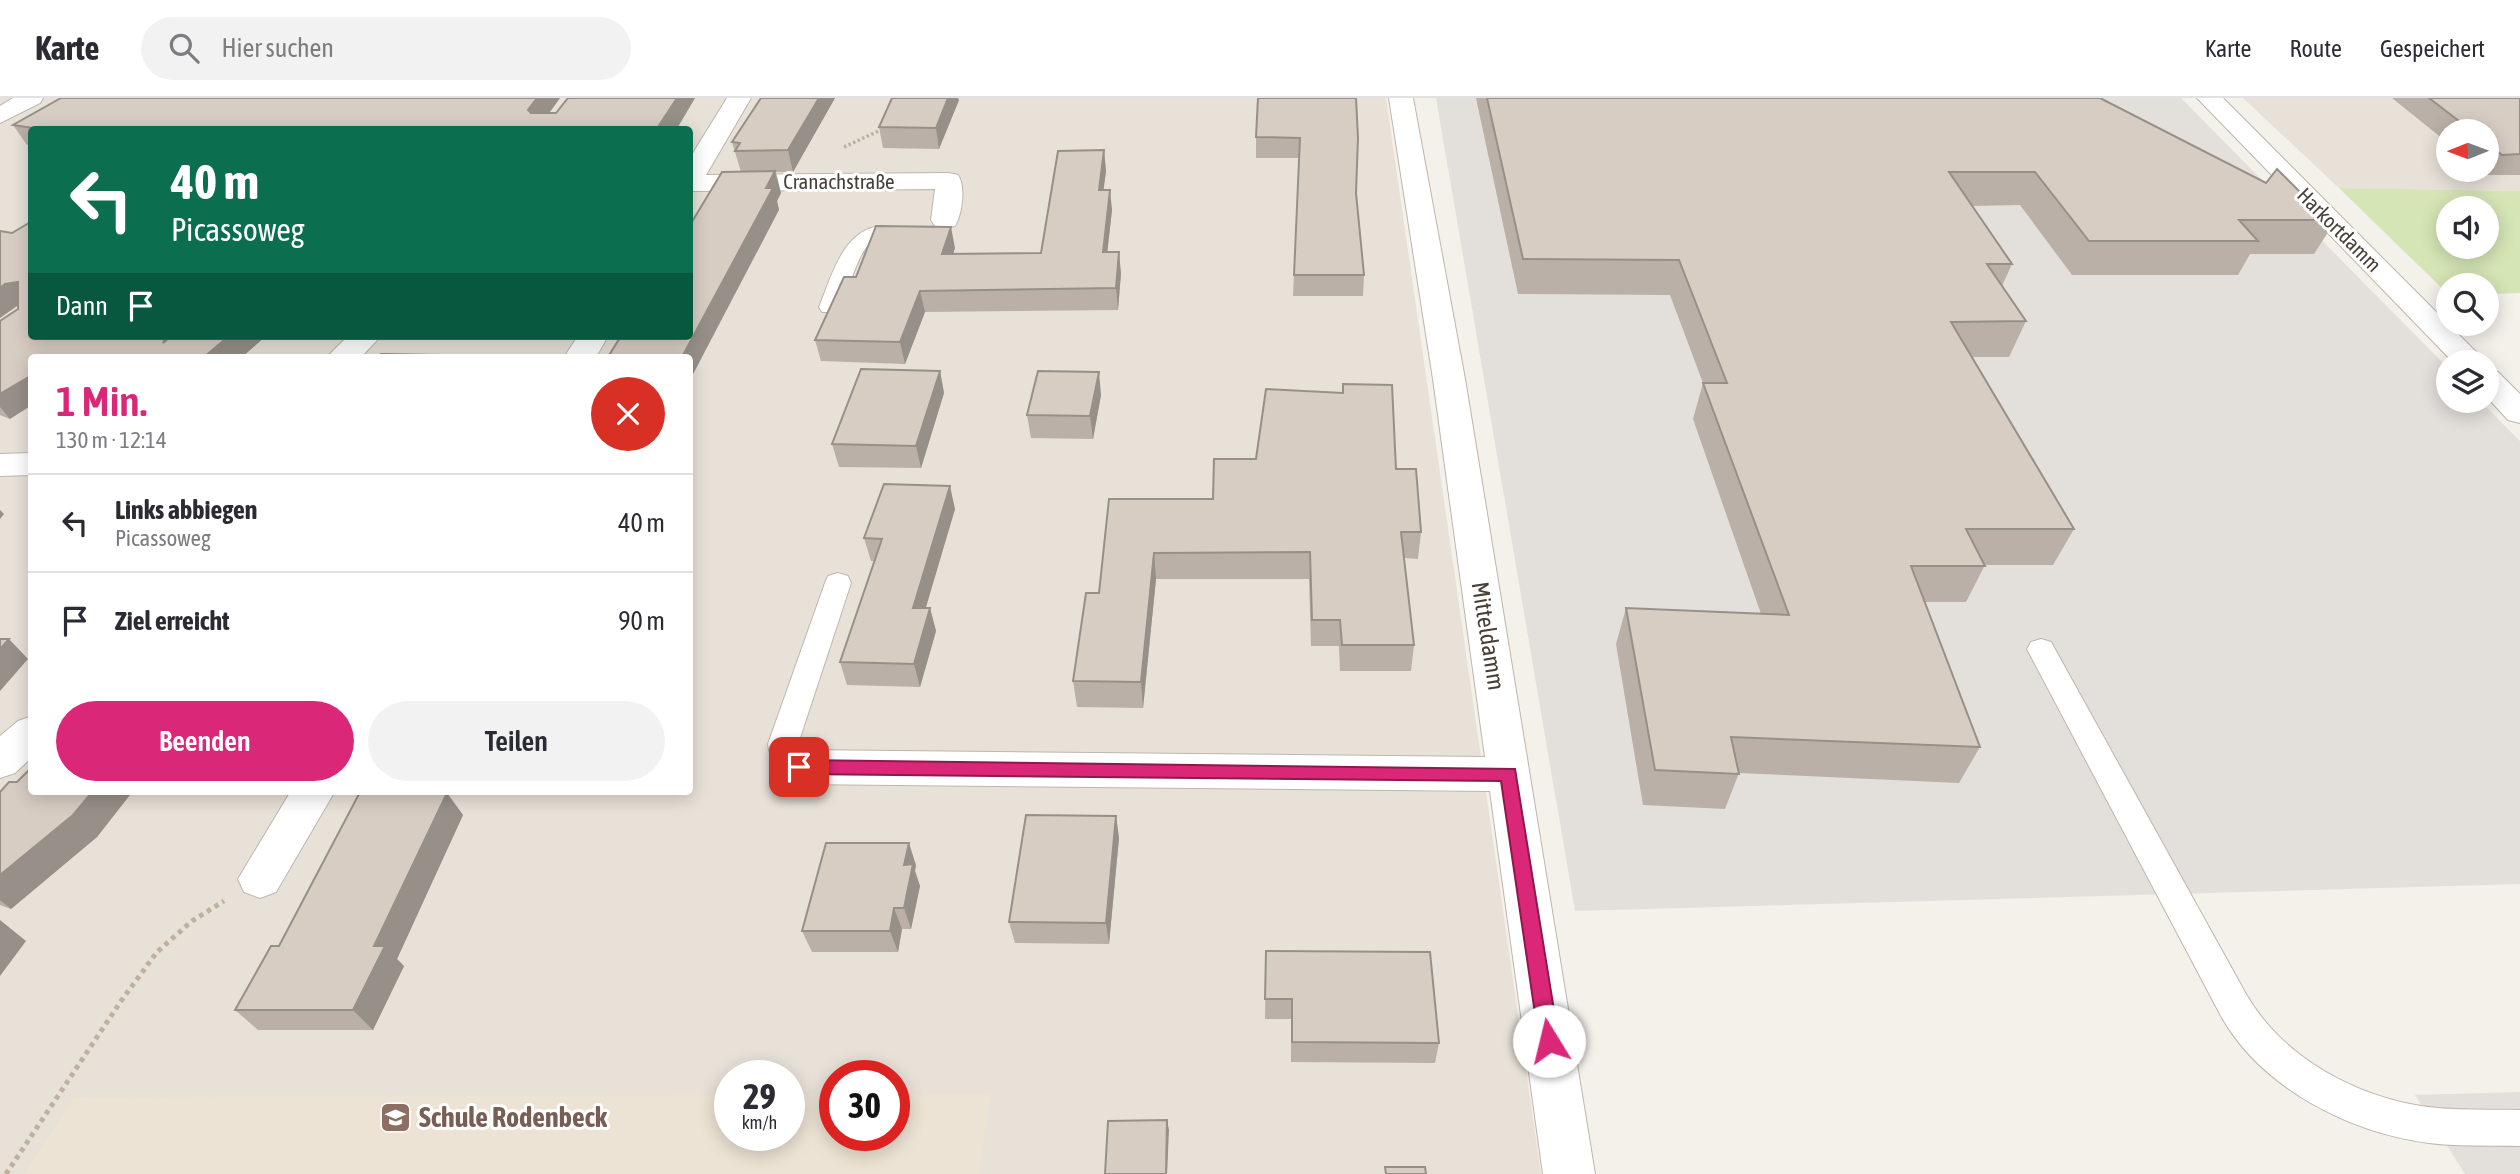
<!DOCTYPE html>
<html lang="de">
<head>
<meta charset="utf-8">
<style>
	:root { --surface:#fff; --page:#f2f2f3; --text:#2b2b33; --muted:#7c7c81; --line:#e1e1e2; --accent:#db2777 }
	body { margin:0; font-family:"Asap Condensed",sans-serif; background:var(--page); color:var(--text); height:100vh; display:flex; flex-direction:column; font-size:26px; white-space:nowrap }
	* { box-sizing:border-box; margin:0 }
	p { font-size:23px; color:var(--muted) }
	.icon { flex:none; width:38px; height:38px; fill:none; stroke:currentColor; stroke-width:2; stroke-linecap:round; stroke-linejoin:round }
	.map { position:relative; flex:1; overflow:hidden }
	.panel { position:absolute; left:28px; top:256px; width:665px; height:441px; display:flex; flex-direction:column; background:var(--surface); border-radius:7px; box-shadow:0 4px 18px #0003 }
	.panel>* { flex:none }
	.banner { position:absolute; left:28px; top:28px; width:665px; height:214px; border-radius:7px; box-shadow:0 4px 18px #0003; background:#0b6e4f; color:#fff; overflow:hidden }
	.needle { width:46px; rotate:269deg }
	.tools { position:absolute; left:2436px; top:21px; display:grid; gap:14px }
	.tools a { display:grid; place-items:center; width:63px; height:63px; border-radius:50%; background:var(--surface); box-shadow:0 4px 18px #0003; font-size:35px }
	.speed { position:absolute; left:714px; top:962px; display:flex; gap:14px; font-size:35px; font-weight:700; text-align:center }
	.speed>* { display:grid; place-content:center; width:91px; height:91px; border-radius:50%; background:var(--surface); box-shadow:0 4px 18px #0003; line-height:1 }
	.speed small { font-size:18px; font-weight:400 }
	.speed .limit { border:10px solid #d22; background:#fff; color:#111 }
	.pin { position:absolute; display:grid; place-items:center; width:60px; height:60px; color:#fff; margin:-30px; border-radius:14px; box-shadow:0 4px 10px #0006 }
	.me { position:absolute; width:77px; margin:-38px; rotate:351deg; stroke-linejoin:round; filter:drop-shadow(0 0 5px #0008) }
	.turn { display:flex; align-items:center; gap:24px; height:147px; padding:0 28px; font-size:32px }
	.turn .icon { width:91px; height:91px; stroke-width:2.5 }
	.turn b { display:block; font-size:49px; line-height:60px }
	.then { display:flex; align-items:center; height:66px; padding:0 28px; background:#0003; gap:14px; font-size:26px }
	.round { display:grid; place-items:center; flex:none; width:74px; height:74px; border-radius:37px; background:var(--page) }
	.headline { display:flex; align-items:center; justify-content:space-between; height:119px; padding:0 28px }
	h1 { font-size:42px; font-weight:600; line-height:52px; color:var(--accent) }
	.primary-button { display:flex; gap:14px; margin-top:auto; padding:14px 28px }
	.primary-button a { flex:1; height:80px; border-radius:42px; background:var(--accent); color:#fff; font-size:28px; font-weight:600; line-height:80px; text-align:center }
	.primary-button a+a { background:var(--page); color:var(--text) }
	ul { padding:0; list-style:none }
	li { display:flex; align-items:center; gap:21px; height:98px; padding:0 28px; border-top:2px solid var(--line) }
	li div { flex:1 }
	li b { display:block; font-size:26px }
	li em { font-style:normal }
	header { display:flex; align-items:center; gap:42px; box-sizing:border-box; height:98px; padding:0 35px; background:var(--surface); border-bottom:2px solid var(--line) }
	header strong { font-size:33px }
	nav { display:flex; gap:38px; margin-inline-start:auto; font-size:24px }
	.search { width:490px; height:63px; background:var(--page); display:flex; align-items:center; gap:18px; box-sizing:border-box; padding:0 24px; border-radius:38px; color:var(--muted); font-size:26px }
	.map>svg:first-child { display:block }
	.residential { fill:#e7e1d8; fill-rule:evenodd }
	.industrial { fill:#e3dfdb }
	.education { fill:#ece3d4 }
	.green { fill:#d5e5b5; fill-rule:evenodd }
	.lines { fill:none; stroke-linecap:round; stroke-linejoin:round }
	.lane-casing { stroke:#bfb6ad; stroke-width:2 }
	.street-casing { stroke:#bfb6ad; stroke-width:2 }
	.path-far1 { stroke:#c0b09f; stroke-width:3.5; stroke-dasharray:2.5 2.5; stroke-linecap:butt }
	.path { stroke:#c0b09f; stroke-width:5; stroke-dasharray:4.5 4.5; stroke-linecap:butt }
	.lane { fill:#fff; fill-rule:evenodd }
	.street { fill:#fff; fill-rule:evenodd }
	.wall { fill:#bab0a8 }
	.shaded-wall { fill:#979088 }
	.building { fill:#d8cdc3; stroke:#979088; stroke-width:2 }
	.route { fill:#db2777; stroke:#8e194d; stroke-width:2 }
	.labels { text-anchor:middle; stroke-width:6; stroke-linejoin:round; paint-order:stroke }
	.far-street-label { font-size:21px; fill:#474038; stroke:#fff }
	.street-label { font-size:24px; fill:#474038; stroke:#fff }
	.near-education-label { font-size:28px; font-weight:bold; fill:#785e54; stroke:#fff; text-anchor:start }
</style>
</head>
<body>
<header>
<strong>Karte</strong>
<div class="search"><svg class="icon" aria-label="search" viewBox="0 0 24 24"><circle cx="10" cy="10" r="6"/><path d="M15 15l6 6"/></svg>Hier suchen</div>
<nav><a>Karte</a><a>Route</a><a>Gespeichert</a></nav>
</header>
<div class="map">
<svg width="2520" height="1076" viewBox="0 0 2520 1076">
	<rect width="100%" height="100%" fill="#f4f0ea"/>
	<!-- residential -->
	<path class="residential" d="M0,0H1386L1541,1076H0ZM32,32H690V238H32ZM32,259H690V693H32ZM730,978H789V1038H730ZM835,978H894V1038H835Z
		M2243,0H2520V93L2339,90ZM2448,33H2487V72H2448Z"/>
	<!-- industrial -->
	<path class="industrial" d="M1436,0H2181L2448,270V303H2480L2520,343V786L1575,813Z
		M2520,994V1076H2465L2415,997Z"/>
	<!-- education -->
	<path class="education" d="M730,997V1038H789V997H835V1038H894V997H991L979,1076H24L74,999Z"/>
	<!-- green -->
	<path class="green" d="M2339,90L2520,93V195L2487,196V187H2448V196ZM2448,110H2487V149H2448Z"/>
	<g class="lines">
		<defs>
			<path id="lane" d="M879,128L916,131L919,135L916,139C904,142 889,136 877,141C857,147 849,197 838,214H822L819,209C832,178 842,134 879,128Z
				M838,475L848,478L851,485L798,646L799,652L810,660L814,669L810,678C787,685 771,668 768,646L825,485L828,478Z
				M2041,541L2051,544L2246,896C2283,960 2356,999 2428,1009C2458,1013 2490,1011 2520,1012V1048C2490,1047 2459,1049 2429,1045C2350,1035 2261,990 2221,918L2027,551L2031,544Z"/>
			<path id="street" d="M13,0H43L40,5L0,25V8Z
				M727,0H751L706,77L949,75L958,77C966,88 962,117 955,128L945,130L935,128L931,122L935,91L690,93V60Z
				M1389,0H1413L1465,281L1595,1076H1543L1490,693L799,686L784,681L778,669L784,657L799,652L1485,659L1433,281Z
				M2197,0H2223L2486,264H2453Z
				M348,238H381L361,259H327Z
				M578,238H608L596,259H564Z
				M2487,271L2498,274L2520,296V325L2508,322L2487,299Z
				M32,355V377L0,378V356Z
				M32,618V659L15,675L0,680V638L18,623Z
				M291,693H335L276,794L260,800L244,794L238,781Z"/>
		</defs>
		<!-- lane casing -->
		<use href="#lane" class="lane-casing"/>
		<!-- street casing -->
		<use href="#street" class="street-casing"/>
		<!-- path-far1 -->
		<path class="path-far1" d="M844,49L883,31"/>
		<!-- path -->
		<path class="path" d="M6,1076L121,903L157,854L192,823L224,803"/>
		<!-- lane -->
		<use href="#lane" class="lane"/>
		<!-- street -->
		<use href="#street" class="street"/>
	</g>
	<!-- wall -->
	<path class="wall" d="M61,0H560L549,15L695,0L676,32H32V48L27,47L13,27Z
		M761,0H835L793,74H776L781,95L777,103L779,112L741,74L732,44Z
		M1356,0V95L1364,177L1363,198H1293L1299,60H1256V39Z
		M1476,0H2100L2336,122L2314,156H2250L2238,177H2072L2020,107L1972,108L2012,166L2002,188L2026,223L2009,259H1972L2074,431L2053,467H1985L1966,504H1925L1980,649L1959,685L1739,675L1725,711L1643,707L1616,546L1626,510L1761,516L1693,321L1703,285L1670,197L1518,196Z
		M2392,0H2520V77H2488L2481,72H2487V33H2448V45Z
		M959,2L939,51L883,50L879,29Z
		M1104,52L1106,73L1103,92L1112,112L1107,154L1121,175L1118,212L925,214L905,266L821,263L815,242L856,179L955,150L953,156L1041,155Z
		M0,133L32,238H266L242,259H32L10,321L0,317V223L18,211V208Z
		M940,273L944,295L921,370L839,369L832,346Z
		M1343,286L1396,371L1421,434L1418,461L1404,460L1414,547L1411,573H1340L1339,548H1311L1309,481H1156L1143,610L1077,609L1073,583L1099,495L1213,401L1256,361L1342,295Z
		M1101,297L1093,341L1031,340L1027,317Z
		M955,411L925,510H930L936,533L920,589L847,587L840,564L874,463H871L864,440Z
		M32,693H133L97,739L11,811L0,807V694Z
		M447,695L463,717L397,861L404,868L373,932H258L235,912L279,848Z
		M1116,718L1119,740L1109,846L1015,845L1009,824Z
		M916,767L915,773L920,788L911,831H902L898,854H812L802,833Z
		M1266,853L1439,945L1435,965L1291,964V921H1265Z"/>
	<!-- shaded-wall -->
	<path class="shaded-wall" d="M537,0H560L537,32L528,12Z
		M677,0H695L676,32H656Z
		M819,0H835L793,74L788,52Z
		M948,0H958L959,2L939,51L936,30Z
		M1104,52L1106,73L1101,112L1099,92Z
		M775,73L781,95L777,103L779,112L690,282V259H682L766,90Z
		M1110,92L1112,112L1105,175L1103,154Z
		M951,129L955,150L946,177L942,156Z
		M1119,154L1121,175L1118,212L1116,190Z
		M18,184L20,206L0,220V190L5,186Z
		M920,193L925,214L905,266L900,244Z
		M229,238H266L242,259H204Z
		M940,273L944,295L921,370L916,348Z
		M1099,274L1101,297L1093,341L1090,318Z
		M32,277V307L10,321L0,309V296Z
		M950,388L955,411L919,533L913,510Z
		M0,412L4,416L0,421Z
		M1154,455L1156,481L1143,610L1141,584Z
		M930,510L936,533L920,589L914,566Z
		M9,541L28,561L0,593V551Z
		M93,693H133L97,739L11,811L0,802V777Z
		M447,695L463,717L397,861L404,868L373,932L353,912L374,848Z
		M1116,718L1119,740L1109,846L1106,825Z
		M909,745L916,767L915,773L920,788L911,831L904,810V767Z
		M894,810L902,831L898,854L890,833Z
		M0,822L26,843L0,878Z
		M1167,1022L1169,1032L1167,1076H1166Z"/>
	<!-- building -->
	<path class="building" d="M61,0H537L528,12L531,15H556L568,0H677L656,32H46L13,27Z
		M761,0H819L788,52L735,53L740,45L732,44Z
		M892,0H948L936,30L879,29Z
		M1258,0H1356L1358,40L1356,95L1364,177H1294L1300,40L1256,39Z
		M1487,0H2100L2266,85L2277,71L2319,113L2336,122H2239L2258,143H2089L2035,74H1949L2012,166H1987L2026,223L1951,224L2074,431H1966L1985,468H1911L1980,649L1731,639L1739,676L1655,672L1626,510L1789,517L1703,285H1727L1679,162L1523,161Z
		M2429,0H2520V56L2502,57L2487,45V33H2472Z
		M1104,52L1099,92H1110L1103,154H1119L1116,190L920,193L900,244L815,242L844,179H856L876,128L951,129L942,156L1041,155L1058,53Z
		M775,73L766,90H773L682,259H608L621,238H690V127L722,74Z
		M29,125H32V238H167L163,245L171,238H229L204,259H32V277L0,296V223L18,211V184L5,186L0,190V133L12,135Z
		M381,256L437,257L435,259H378Z
		M861,271L940,273L916,348L832,346Z
		M1038,273L1099,274L1090,318L1027,317Z
		M1343,286L1392,287L1396,371H1416L1421,434H1401L1414,547H1342L1340,522H1312L1310,454L1154,455L1141,584L1073,583L1086,495H1099L1109,401H1213L1214,361H1256L1266,291L1343,295Z
		M884,386L950,388L913,510H930L914,566L840,564L882,441L864,440Z
		M0,541H9L0,551Z
		M29,672H32V693H93L73,717L0,777V694L9,684H17Z
		M447,695L374,848H385L353,912H235L271,848H279L359,696Z
		M1026,717L1116,718L1106,825L1009,824Z
		M826,745H909L904,767L913,766L904,810H894L890,833H802Z
		M1266,853L1430,854L1439,945L1292,944V901H1265Z
		M1167,1022L1166,1076H1105L1108,1023Z
		M1385,1069H1425L1426,1076H1386Z"/>
	<!-- route -->
	<path class="route" d="M799,662L1515,671L1559,943L1556,949L1549,952L1542,949L1539,943L1501,683L799,676L793,674L791,669L793,664Z"/>
	<!-- icons -->
	<defs>
		<symbol id="school-square" viewBox="-11 -11 22 22"><rect x="-9" y="-9" width="18" height="18" rx="4" fill="#8d6e63" stroke="#fff"/><path d="M0-5L7-2L0 1L-7-2ZM-4 1L0 2.5L4 1V4Q0 6-4 4Z" fill="#fff"/></symbol>
	</defs>
	<g fill-rule="evenodd">
		<use href="#school-square" x="378" y="1002" width="35" height="35"/>
	</g>
	<g class="labels">
		<!-- far-street labels -->
		<g class="far-street-label">
			<text x="839" y="91">Cranachstraße</text>
			<text transform="translate(2339 132) rotate(45)" y="7">Harkortdamm</text>
		</g>
		<!-- street labels -->
		<g class="street-label">
			<text transform="translate(1488 538) rotate(81)" y="8">Mitteldamm</text>
		</g>
		<!-- near-education labels -->
		<g class="near-education-label">
			<text x="419" y="1029">Schule Rodenbeck</text>
		</g>
	</g>
</svg>
<div class="tools">
<a><svg class="needle" viewBox="-14 -14 28 28"><path d="M0-13l5 13h-10z" fill="#e53935"/><path d="M0 13l5-13h-10z" fill="#7c7c81"/></svg></a>
<a><svg class="icon" aria-label="sound" viewBox="0 0 24 24"><path d="M4 9h4l5-4v14l-5-4H4zM17 9q2 3 0 6"/></svg></a>
<a><svg class="icon" aria-label="search" viewBox="0 0 24 24"><circle cx="10" cy="10" r="6"/><path d="M15 15l6 6"/></svg></a>
<a><svg class="icon" aria-label="layers" viewBox="0 0 24 24"><path d="M12 4l9 5-9 5-9-5zM3 14l9 5 9-5"/></svg></a>
</div>
<div class="speed"><div>29<small>km/h</small></div><div class="limit">30</div></div>
<div class="pin" style="left:799px;top:669px;background:#d93025"><svg class="icon" aria-label="arrive" viewBox="0 0 24 24"><path d="M6 21V4h12l-3 4 3 4H6"/></svg></div>
<svg class="me" style="left:1549px;top:943px" viewBox="-20 -20 40 40"><circle r="19" fill="#fff"/><path d="M0-13L10 11 0 6-10 11z" fill="#db2777"/></svg>
<div class="banner">
<div class="turn"><svg class="icon" aria-label="left" viewBox="0 0 24 24"><path d="M17 20v-9H6M10 6l-5 5 5 5"/></svg><div><b>40 m</b>Picassoweg</div></div>
<div class="then">Dann<svg class="icon" aria-label="arrive" viewBox="0 0 24 24"><path d="M6 21V4h12l-3 4 3 4H6"/></svg></div>
</div>
<section class="panel">
<div class="headline"><div><h1>1 Min.</h1><p>130 m · 12:14</p></div><a class="round" style="background:#d93025;color:#fff"><svg class="icon" aria-label="close" viewBox="0 0 24 24"><path d="M6 6l12 12M18 6L6 18"/></svg></a></div>
<ul>
<li><svg class="icon" aria-label="left" viewBox="0 0 24 24"><path d="M17 20v-9H6M10 6l-5 5 5 5"/></svg><div><b>Links abbiegen</b><p>Picassoweg</p></div><em>40 m</em></li>
<li><svg class="icon" aria-label="arrive" viewBox="0 0 24 24"><path d="M6 21V4h12l-3 4 3 4H6"/></svg><div><b>Ziel erreicht</b></div><em>90 m</em></li>
</ul>
<div class="primary-button"><a>Beenden</a><a>Teilen</a></div>
</section>
</div>
</body>
</html>
